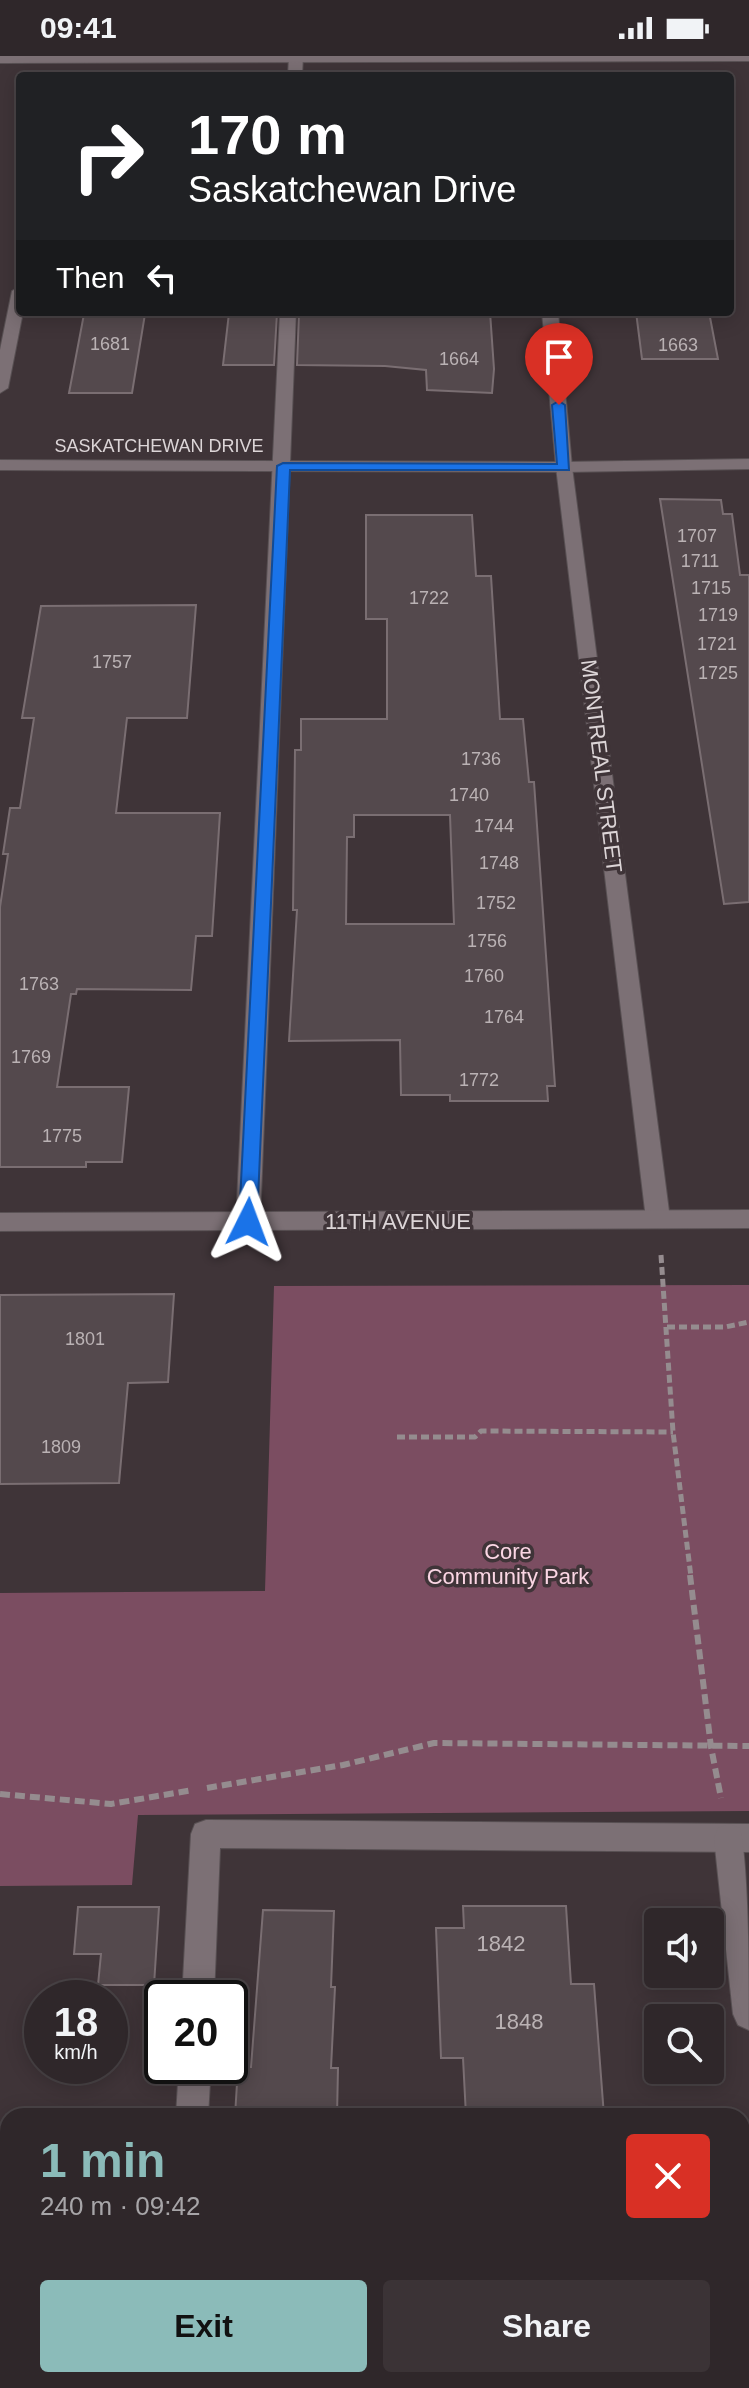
<!DOCTYPE html>
<html lang="en">
<head>
<meta charset="utf-8">
<style>
	:root { --surface:#2f272a; --page:#3b3336; --text:#f1f3f6; --muted:#a7a5a8; --line:#4a4447; --accent:#8bbbb9 }
	body { margin:0; font-family:Arial,sans-serif; background:var(--page); color:var(--text); height:100vh; display:flex; flex-direction:column; font-size:30px; white-space:nowrap }
	* { box-sizing:border-box; margin:0 }
	p { font-size:26px; color:var(--muted) }
	.icon { flex:none; width:44px; height:44px; fill:none; stroke:currentColor; stroke-width:2; stroke-linecap:round; stroke-linejoin:round }
	.map { position:relative; flex:1; overflow:hidden }
	.sheet { position:absolute; left:0px; top:2052px; width:750px; height:280px; display:flex; flex-direction:column; background:var(--surface); border-radius:24px 24px 0 0; box-shadow:0 4px 20px #0003,0 0 0 2px var(--line) }
	.sheet>* { flex:none }
	.hud { position:absolute; left:16px; top:16px; width:718px; height:244px; border-radius:8px; box-shadow:0 4px 20px #0003,0 0 0 2px var(--line); background:#202124; color:#fff; overflow:hidden }
	.fabs { position:absolute; left:644px; top:1852px; display:grid; gap:16px }
	.fabs a { display:grid; place-items:center; width:80px; height:80px; border-radius:8px; background:var(--surface); box-shadow:0 4px 20px #0003,0 0 0 2px var(--line); font-size:40px }
	.speed { position:absolute; left:24px; top:1924px; display:flex; gap:16px; font-size:40px; font-weight:700; text-align:center }
	.speed>* { display:grid; place-content:center; width:104px; height:104px; border-radius:50%; background:var(--surface); box-shadow:0 4px 20px #0003,0 0 0 2px var(--line); line-height:1 }
	.speed small { font-size:20px; font-weight:400 }
	.speed .limit { border:4px solid #111; border-radius:12px; background:#fff; color:#111 }
	.pin { position:absolute; display:grid; place-items:center; width:68px; height:68px; color:#fff; margin:-82px -34px; border-radius:50% 50% 50% 0; rotate:-45deg; box-shadow:0 0 8px #0007 }
	.pin .icon { rotate:45deg }
	.me { position:absolute; width:88px; margin:-44px; rotate:3deg; stroke-linejoin:round; filter:drop-shadow(0 0 6px #0008) }
	.turn { display:flex; align-items:center; gap:28px; height:168px; padding:0 40px; font-size:36px }
	.turn .icon { width:104px; height:104px; stroke-width:2.5 }
	.turn b { display:block; font-size:56px; line-height:68px }
	.then { display:flex; align-items:center; height:76px; padding:0 40px; background:#0003; gap:16px; font-size:30px }
	.round { display:grid; place-items:center; flex:none; width:84px; height:84px; border-radius:8px; background:var(--page) }
	.head { display:flex; align-items:center; justify-content:space-between; height:136px; padding:0 40px }
	h1 { font-size:48px; font-weight:700; line-height:60px; color:var(--accent) }
	.cta { display:flex; gap:16px; margin-top:auto; padding:16px 40px }
	.cta a { flex:1; height:92px; border-radius:8px; background:var(--accent); color:#111; font-size:32px; font-weight:700; line-height:92px; text-align:center }
	.cta a+a { background:var(--page); color:var(--text) }
	.status { display:flex; justify-content:space-between; align-items:center; height:56px; padding:0 40px; background:var(--surface); direction:ltr }
	.status svg { height:22px; fill:currentColor }
	.map>svg:first-child { display:block }
	.green { fill:#7b4d61 }
	.building { fill:#54494d; stroke:#7a6e72; stroke-width:2; fill-rule:evenodd }
	.lines { fill:none; stroke-linecap:round; stroke-linejoin:round }
	.lane-casing { stroke:#585053; stroke-width:2 }
	.street-casing { stroke:#585053; stroke-width:2 }
	.secondary-casing { stroke:#585053; stroke-width:2 }
	.path-far1 { stroke:#958c8f; stroke-width:5; stroke-dasharray:8 4; stroke-linecap:butt }
	.path { stroke:#958c8f; stroke-width:6; stroke-dasharray:10 5; stroke-linecap:butt }
	.lane { fill:#7c7075; fill-rule:evenodd }
	.street { fill:#7c7075; fill-rule:evenodd }
	.secondary { fill:#7c7075; fill-rule:evenodd }
	.route { fill:#1a73e8; stroke:#114b97; stroke-width:2 }
	.labels { text-anchor:middle; stroke-width:7; stroke-linejoin:round; paint-order:stroke }
	.number-label { font-size:18px; fill:#bab2b4 }
	.far-street-label { font-size:18px; fill:#dcd5d7; stroke:#3f3438 }
	.street-label { font-size:22px; fill:#dcd5d7; stroke:#3f3438 }
	.park-label { font-size:22px; fill:#fbd6e4; stroke:#3f3438 }
	.near-number-label { font-size:22px; fill:#bab2b4 }
</style>
</head>
<body>
<div class="status"><b>09:41</b><svg viewBox="0 0 49 12"><path d="M0 12V9h3v3zM5 12V6h3v6zM10 12V3h3v9zM15 12V0h3v12zM26 1h20v11H26zM47 4h2v5h-2z"/></svg></div>
<div class="map">
<svg width="749" height="2332" viewBox="0 0 749 2332">
	<rect width="100%" height="100%" fill="#3f3438"/>
	<!-- green -->
	<path class="green" d="M749,1229V1755L138,1759L132,1829L0,1830V1537L265,1535L274,1230Z"/>
	<!-- building -->
	<path class="building" d="M490,256L494,313L492,337L427,334L426,314L385,310L297,309L299,257Z
		M636,256H709L718,303H642Z
		M229,257H277L274,309H223Z
		M84,258H145L132,337H69Z
		M660,443L721,444L723,458H732L740,519H749V846L724,848Z
		M366,459H472L476,520H491L500,663H523L529,726H534L555,1030H547L548,1045H450V1039H401L400,984L289,985L297,854H293L295,694H301V663H387V563H366ZM354,759H450L454,868H346L347,781H354Z
		M196,549L187,662H127L116,757H220L212,880H196L191,934L77,933L76,938H71L57,1031H129L122,1106H86V1111H0V851L8,798H3L10,752H20L34,662H22L41,550Z
		M174,1238L168,1326L128,1327L119,1427L0,1428V1239Z
		M463,1850H566L571,1928H594L604,2060H466L463,2002H441L436,1872H464Z
		M78,1851H159L154,1929H98L101,1898H74Z
		M263,1854L334,1855L331,1931H335L331,2012H338L337,2060H235L238,2011H251Z"/>
	<g class="lines">
		<defs>
			<path id="lane" d="M289,0H303L302,20H288Z
				M280,256H296L260,1166L256,1172L248,1175L240,1172L236,1166Z
				M206,1764L749,1768V1796L220,1792L214,1942H182L191,1778L195,1768Z
				M179,2010H211L208,2060H176Z
				M162,2324H196V2332H162Z"/>
			<path id="street" d="M0,0H749V5L0,7Z
				M20,230V256H23L8,332L0,337V294L12,235Z
				M542,256H558L572,411L670,1163L666,1169L658,1172L650,1169L646,1163L556,411Z
				M729,1768L740,1772C749,1813 749,1924 749,1974L738,1969L733,1958L714,1782L718,1772Z"/>
			<path id="secondary" d="M749,403V413L564,416L0,414V404L564,406Z
				M749,1154V1172L0,1175V1157Z"/>
		</defs>
		<!-- lane casing -->
		<use href="#lane" class="lane-casing"/>
		<!-- street casing -->
		<use href="#street" class="street-casing"/>
		<!-- secondary casing -->
		<use href="#secondary" class="secondary-casing"/>
		<!-- path-far1 -->
		<path class="path-far1" d="M661,1199L673,1376L691,1521
			M667,1271H725L749,1266
			M397,1381H475L481,1375L673,1376"/>
		<!-- path -->
		<path class="path" d="M690,1519L711,1691L721,1742
			M207,1732L343,1709L434,1687L749,1690
			M0,1738L111,1748L193,1734"/>
		<!-- lane -->
		<use href="#lane" class="lane"/>
		<!-- street -->
		<use href="#street" class="street"/>
		<!-- secondary -->
		<use href="#secondary" class="secondary"/>
	</g>
	<!-- route -->
	<path class="route" d="M559,345L565,349L569,414H290L257,1166L255,1170H242L239,1166L277,410L283,407L557,408L552,349Z"/>
	<g class="labels">
		<!-- number labels -->
		<g class="number-label">
			<text x="110" y="294">1681</text>
			<text x="678" y="295">1663</text>
			<text x="459" y="309">1664</text>
			<text x="697" y="486">1707</text>
			<text x="700" y="511">1711</text>
			<text x="711" y="538">1715</text>
			<text x="429" y="548">1722</text>
			<text x="718" y="565">1719</text>
			<text x="717" y="594">1721</text>
			<text x="112" y="612">1757</text>
			<text x="718" y="623">1725</text>
			<text x="481" y="709">1736</text>
			<text x="469" y="745">1740</text>
			<text x="494" y="776">1744</text>
			<text x="499" y="813">1748</text>
			<text x="496" y="853">1752</text>
			<text x="487" y="891">1756</text>
			<text x="484" y="926">1760</text>
			<text x="39" y="934">1763</text>
			<text x="504" y="967">1764</text>
			<text x="31" y="1007">1769</text>
			<text x="479" y="1030">1772</text>
			<text x="62" y="1086">1775</text>
			<text x="85" y="1289">1801</text>
			<text x="61" y="1397">1809</text>
		</g>
		<!-- far-street labels -->
		<g class="far-street-label">
			<text x="159" y="396">SASKATCHEWAN DRIVE</text>
		</g>
		<!-- street labels -->
		<g class="street-label">
			<text transform="translate(602 710) rotate(83)" y="8">MONTREAL STREET</text>
			<text x="398" y="1173">11TH AVENUE</text>
		</g>
		<!-- park labels -->
		<g class="park-label">
			<text x="508" y="1503">Core<tspan x="508" dy="25">Community Park</tspan></text>
		</g>
		<!-- near-number labels -->
		<g class="near-number-label">
			<text x="501" y="1895">1842</text>
			<text x="519" y="1973">1848</text>
		</g>
	</g>
</svg>
<div class="fabs">
<a><svg class="icon" aria-label="sound" viewBox="0 0 24 24"><path d="M4 9h4l5-4v14l-5-4H4zM17 9q2 3 0 6"/></svg></a>
<a><svg class="icon" aria-label="search" viewBox="0 0 24 24"><circle cx="10" cy="10" r="6"/><path d="M15 15l6 6"/></svg></a>
</div>
<div class="speed"><div>18<small>km/h</small></div><div class="limit">20</div></div>
<div class="pin" style="left:559px;top:349px;background:#d93025"><svg class="icon" aria-label="arrive" viewBox="0 0 24 24"><path d="M6 21V4h12l-3 4 3 4H6"/></svg></div>
<svg class="me" style="left:248px;top:1166px" viewBox="-20 -20 40 40"><path d="M0-17L14 15 0 8-14 15z" fill="#1a73e8" stroke="#fff" stroke-width="4"/></svg>
<div class="hud">
<div class="turn"><svg class="icon" aria-label="right" viewBox="0 0 24 24"><path d="M7 20v-9h11M14 6l5 5-5 5"/></svg><div><b>170 m</b>Saskatchewan Drive</div></div>
<div class="then">Then<svg class="icon" aria-label="left" viewBox="0 0 24 24"><path d="M17 20v-9H6M10 6l-5 5 5 5"/></svg></div>
</div>
<section class="sheet">
<div class="head"><div><h1>1 min</h1><p>240 m · 09:42</p></div><a class="round" style="background:#d93025;color:#fff"><svg class="icon" aria-label="close" viewBox="0 0 24 24"><path d="M6 6l12 12M18 6L6 18"/></svg></a></div>
<div class="cta"><a>Exit</a><a>Share</a></div>
</section>
</div>
</body>
</html>
